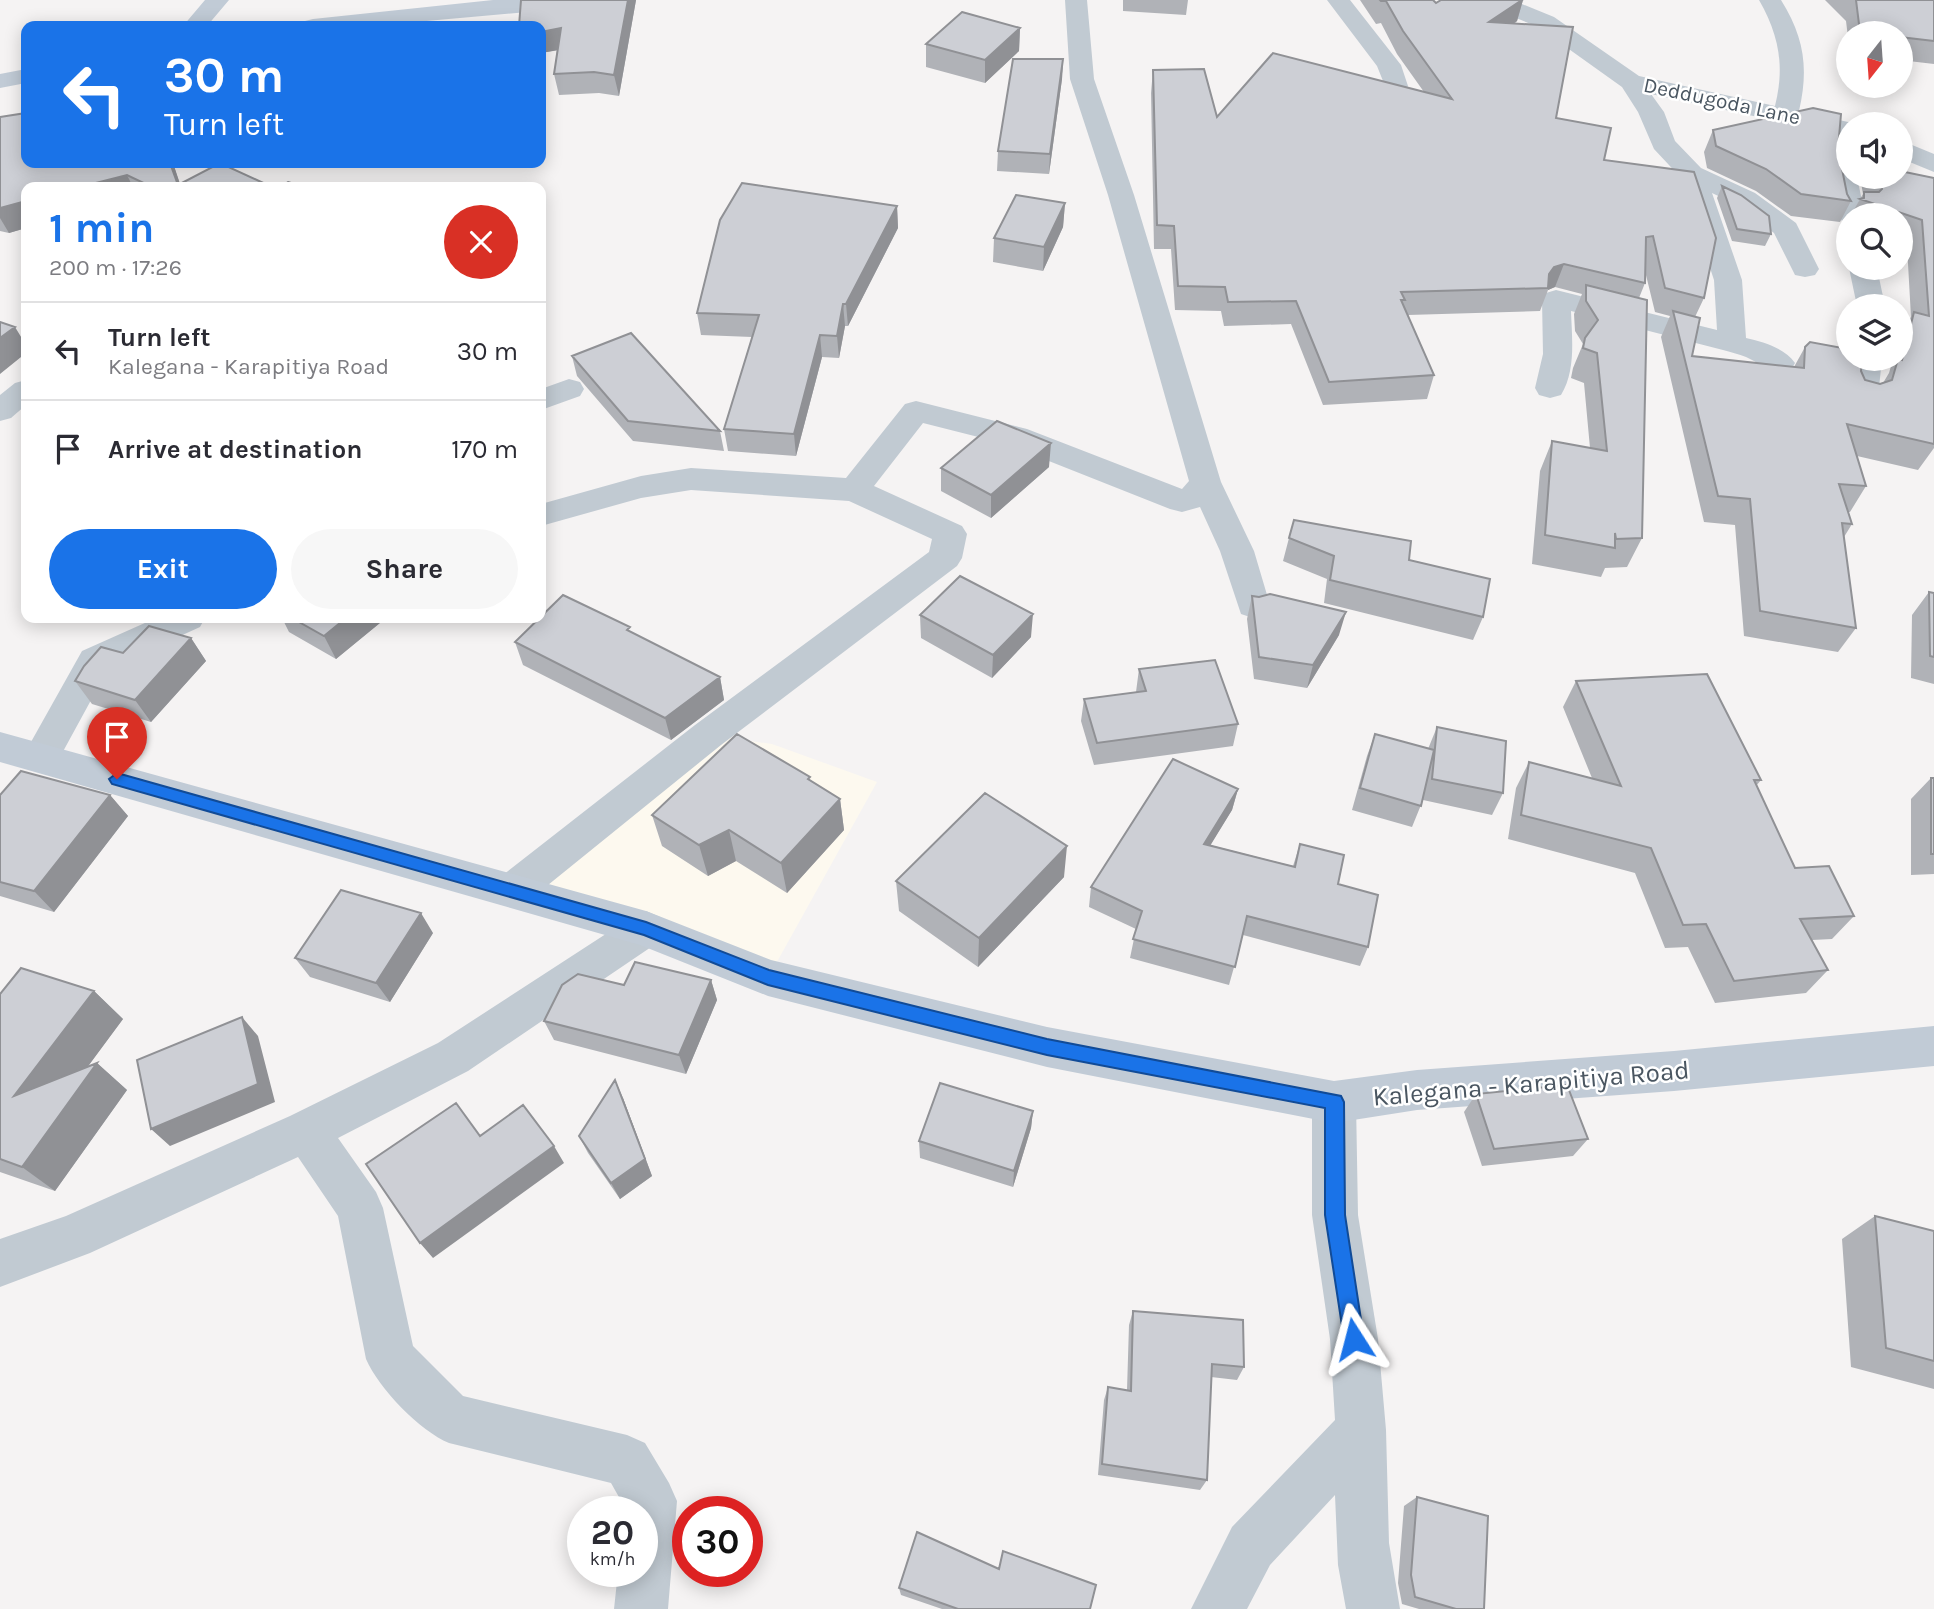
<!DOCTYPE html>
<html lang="en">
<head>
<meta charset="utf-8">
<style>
	:root { --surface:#fff; --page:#f7f7f7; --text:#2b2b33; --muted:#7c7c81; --line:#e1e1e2; --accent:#1a73e8 }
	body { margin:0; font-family:Karla,sans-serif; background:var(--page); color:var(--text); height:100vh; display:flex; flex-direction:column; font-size:26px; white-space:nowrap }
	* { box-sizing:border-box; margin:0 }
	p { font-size:23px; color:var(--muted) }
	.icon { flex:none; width:38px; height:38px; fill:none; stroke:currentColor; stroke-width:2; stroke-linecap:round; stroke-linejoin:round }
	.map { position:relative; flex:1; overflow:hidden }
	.panel { position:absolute; left:21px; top:182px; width:525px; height:441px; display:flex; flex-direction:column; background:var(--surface); border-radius:14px; box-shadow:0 4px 18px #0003 }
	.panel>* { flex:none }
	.top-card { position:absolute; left:21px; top:21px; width:525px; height:147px; border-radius:14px; box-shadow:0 4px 18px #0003; background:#1a73e8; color:#fff; overflow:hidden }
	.needle { width:46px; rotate:197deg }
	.fabs { position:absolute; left:1836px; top:21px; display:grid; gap:14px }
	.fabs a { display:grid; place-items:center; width:77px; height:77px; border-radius:50%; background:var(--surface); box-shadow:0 4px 18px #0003; font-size:35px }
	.speed { position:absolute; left:567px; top:1496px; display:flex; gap:14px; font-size:35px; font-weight:700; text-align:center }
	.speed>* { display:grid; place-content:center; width:91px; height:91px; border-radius:50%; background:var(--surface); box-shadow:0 4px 18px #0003; line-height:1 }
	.speed small { font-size:18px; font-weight:400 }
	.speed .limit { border:10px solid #d22; background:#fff; color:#111 }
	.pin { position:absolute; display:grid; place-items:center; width:60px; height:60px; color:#fff; margin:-72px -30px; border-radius:50% 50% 50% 0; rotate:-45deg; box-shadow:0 0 7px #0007 }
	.pin .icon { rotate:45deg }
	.me { position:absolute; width:77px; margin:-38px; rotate:351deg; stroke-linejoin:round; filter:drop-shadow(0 0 5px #0008) }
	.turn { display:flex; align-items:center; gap:24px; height:147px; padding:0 28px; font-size:32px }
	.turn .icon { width:91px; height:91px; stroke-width:2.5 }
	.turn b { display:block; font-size:49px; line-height:60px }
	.round { display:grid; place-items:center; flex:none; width:74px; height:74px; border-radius:37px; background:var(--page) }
	.summary { display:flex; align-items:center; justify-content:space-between; height:119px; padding:0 28px }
	h1 { font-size:42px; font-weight:700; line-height:52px; color:var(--accent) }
	.cta { display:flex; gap:14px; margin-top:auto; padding:14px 28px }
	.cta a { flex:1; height:80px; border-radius:42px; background:var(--accent); color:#fff; font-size:28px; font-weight:700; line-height:80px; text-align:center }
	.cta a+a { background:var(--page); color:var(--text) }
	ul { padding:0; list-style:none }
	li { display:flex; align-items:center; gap:21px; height:98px; padding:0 28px; border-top:2px solid var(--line) }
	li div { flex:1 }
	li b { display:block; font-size:26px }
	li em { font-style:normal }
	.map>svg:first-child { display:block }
	.commercial { fill:#fdf9ef }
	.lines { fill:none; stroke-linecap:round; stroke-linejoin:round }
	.street { fill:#c1cad2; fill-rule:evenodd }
	.secondary { fill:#c1cbd6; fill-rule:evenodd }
	.wall { fill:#b0b2b7 }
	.shaded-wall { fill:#909195 }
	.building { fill:#cdcfd5; stroke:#909195; stroke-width:2 }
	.route { fill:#1a73e8; stroke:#114b97; stroke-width:2 }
	.labels { text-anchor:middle; stroke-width:5; stroke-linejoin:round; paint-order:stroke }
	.far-street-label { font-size:21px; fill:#4a5661; stroke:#fff }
	.street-label { font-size:26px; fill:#4a5661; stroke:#fff }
</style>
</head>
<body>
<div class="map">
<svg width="1934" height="1609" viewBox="0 0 1934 1609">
	<rect width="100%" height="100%" fill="#f5f3f3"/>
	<!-- commercial -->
	<path class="commercial" d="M708,735L772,744L877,782L768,978L513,890Z"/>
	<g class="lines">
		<!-- street -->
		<path class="street" d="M1065,0H1087L1094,79L1134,195L1221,482L1254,551L1270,605L1265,614L1253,618L1241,614L1220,551L1200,507L1182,512L1170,509L1006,444L923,423L874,486L962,526L967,534L962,558L957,566L721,745L527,902L513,907L499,902L493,890L499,878L695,725L929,552L932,539L849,501L691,490L641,498L541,526V504L641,476L691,468L846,478L905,404L916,401L1027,429L1182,489L1189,481L1108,195L1070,79Z
			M1327,0H1350L1401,65L1408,86L1405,91L1396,93L1387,91L1377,66Z
			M1481,0H1512L1554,17L1639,76L1775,106C1785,66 1779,35 1759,0H1781C1804,37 1809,68 1799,111L1857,124H1848V177H1857L1865,215H1848V222L1842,221L1838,215L1830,170L1833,133L1651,94L1664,112L1675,141L1701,168L1755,193L1796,223L1819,269L1815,275L1805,277L1795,275L1774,233L1737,205L1712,193L1742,280L1746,338C1763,342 1785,348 1795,363L1791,370C1772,375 1762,364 1746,357C1739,354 1730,352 1723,350L1571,311C1572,339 1576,371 1561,395L1550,398L1539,395L1535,388L1543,354L1542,299L1546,293L1556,290L1717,330L1714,280L1685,192L1689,186L1694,185L1683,180L1654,149L1638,112L1622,87L1538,27L1484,5Z
			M1900,140L1934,154V172L1900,158Z
			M1849,268H1877L1885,306H1857Z
			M1852,359H1882L1878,397L1874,404L1863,407L1852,404L1848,397Z
			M569,379L580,382L584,389L580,396L541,410V389Z
			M26,380V405L11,418L0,421V395L15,383Z
			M156,618H205L200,627L108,669L54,768L41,773L28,768L22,758L82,651Z
			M646,911L660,917L666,929L660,941L468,1071L338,1138L376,1192L383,1208L413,1346L463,1396L627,1435L645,1443L669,1483L677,1501L668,1609H614L618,1572H642V1512H624V1506L611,1483L449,1443C420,1431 379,1389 366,1359L338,1216L298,1157L90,1253L0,1287V1239L66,1216L290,1116L438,1043L632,917Z
			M1334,1081L1350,1087L1356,1102L1358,1215L1378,1339L1386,1430L1389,1543L1400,1609H1346L1338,1565L1335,1495L1270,1565L1247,1609H1191L1232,1527L1335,1420L1330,1339L1312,1215V1102L1318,1087Z"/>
		<!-- secondary -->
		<path class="secondary" d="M205,0H229L207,26H183Z
			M493,0H595L592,5L584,7L371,26H301L305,21L313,19Z
			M26,69V83L0,88V74Z
			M0,732L646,911L771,960L1047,1027L1334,1081L1417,1070L1674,1051L1934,1026V1066L1674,1091L1417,1110L1334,1123L1047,1067L768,996L640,945L0,762Z"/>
	</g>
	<!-- wall -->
	<path class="wall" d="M521,0H636L619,96L599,93L559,95L554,74L557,50L541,53Z
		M1123,0H1188L1186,15L1123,11Z
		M1360,0H1433L1436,3L1441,0H1523L1517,21L1514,24L1556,118L1604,160L1704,298L1695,317L1692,356L1794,367L1805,347L1861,371L1865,380L1880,384L1883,383L1889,373L1893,359H1900V334L1911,317L1907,246L1900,243V215H1851L1863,194L1860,177L1934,178V448L1918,470L1857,456L1866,486L1850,512H1848L1852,524L1844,537L1856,628L1838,652L1744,636L1735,525L1704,522L1661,337L1670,316L1655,312L1645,271V283L1639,298L1642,538L1627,567L1605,568L1601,577L1532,564L1540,471L1552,441L1590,448L1584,383L1571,378L1573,368L1583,344L1575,331L1574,314L1582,294L1555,287L1548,290L1540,311L1408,315L1434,375L1427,399L1323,405L1291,324L1224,326L1221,311L1175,310L1171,249H1154L1151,93L1153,70L1217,117L1424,92L1397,54L1381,23L1376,24Z
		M1825,0H1934V64L1900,60V33H1848V37L1846,21Z
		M1020,28L1019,51L985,83L926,67V44Z
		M1063,59L1062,79L1049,174L997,171L998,151Z
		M0,117L26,163H173L180,184L272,187H26V228L9,233L0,231Z
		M1713,130L1838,149L1847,194L1851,201L1840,222L1791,216L1756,191L1707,168L1704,152Z
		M1722,186L1771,234L1765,246L1732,241L1717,198Z
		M1065,203L1063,227L1043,271L993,262L994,238Z
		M897,206L898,228L848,326H845L839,358L822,357L796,456L728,451L724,429L752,337L701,335L697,313Z
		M572,356L720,431L724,451L633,441L577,376Z
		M1049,467L991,518L941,491V468Z
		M1289,538L1409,560L1483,617L1473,640L1324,603L1327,579L1283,561Z
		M1929,592L1934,593V684L1911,678L1912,615Z
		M1252,596L1339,635L1307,688L1254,679L1247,619Z
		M920,615L1031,637L992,678L921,638Z
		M282,618H386L336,659L289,632Z
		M631,632L720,677L724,700L671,740L523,665L515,642Z
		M191,638L206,661L151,722L92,704L75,681L123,653Z
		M1139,669L1238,724L1233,746L1094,765L1081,721L1084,699L1136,692Z
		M1576,681L1761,780L1756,786L1795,868L1854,916L1832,939L1812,940L1828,970L1806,993L1715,1003L1688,947L1665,948L1635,873L1508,839L1516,788L1529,762L1592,778L1563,707Z
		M1437,727L1503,793L1492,815L1423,800L1412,827L1352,810L1367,756L1375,734L1428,749Z
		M1931,778H1934V874L1911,875V799Z
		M811,781L840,799L844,830L787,893L736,861L708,876L662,846L652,815Z
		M1238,789L1232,810L1210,845L1293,866L1300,844L1338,884L1368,947L1360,966L1243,935L1229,985L1130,958L1136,929L1089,907L1091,887Z
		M0,795H110L128,816L54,912L0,896Z
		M1064,877L978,967L899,911L896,881Z
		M433,933L390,1002L310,977L295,958Z
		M711,980L717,1000L686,1074L554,1040L544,1021Z
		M94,991L123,1019L87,1067L97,1063L127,1090L55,1191L0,1172V994Z
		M1476,1094L1588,1139L1573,1156L1482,1166L1464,1112Z
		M623,1098L652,1176L620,1199L588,1153L579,1136Z
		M1033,1111L1031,1128L1013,1187L920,1158L919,1141Z
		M1875,1216L1934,1231V1389L1851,1367L1842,1239Z
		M1133,1311L1244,1367L1237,1380L1211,1377L1207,1480L1200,1490L1098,1475L1104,1400L1108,1387L1127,1390L1129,1325Z
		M1417,1497L1484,1609H1419L1402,1604L1398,1583L1404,1506Z
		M899,1588L1090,1609H942L901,1595Z"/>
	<!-- shaded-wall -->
	<path class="shaded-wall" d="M628,0H636L619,96L614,75Z
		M1522,0H1523L1517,21L1482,45L1489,22Z
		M561,28L565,49L541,53V32Z
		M1020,28L1019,51L985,83V60Z
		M1063,59L1062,79L1049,174L1050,154Z
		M170,163H173L181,187H179Z
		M127,175L133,187H80Z
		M26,201V228L9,233L0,218V208Z
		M1065,203L1063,227L1043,271L1044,247Z
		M897,206L898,228L848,326L846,304Z
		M1564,264L1555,287L1548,290L1549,274L1554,267Z
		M843,304L845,326L839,358L837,336Z
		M15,327L26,345V353L0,374V338Z
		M820,335L822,357L796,456L794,434Z
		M1051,443L1049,467L991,518V495Z
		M1346,612L1339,635L1307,688L1313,665Z
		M1033,614L1031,637L992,678L993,655Z
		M346,618H386L336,659L324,636Z
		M191,638L206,661L151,722L135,700Z
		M720,677L724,700L671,740L665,718Z
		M1238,789L1232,810L1199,864L1204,844Z
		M110,795L128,816L54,912L34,891Z
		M840,799L844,830L787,893L781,863Z
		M729,830L736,861L708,876L699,845Z
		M1067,846L1064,877L978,967L979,938Z
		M421,913L433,933L390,1002L376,983Z
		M711,980L717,1000L686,1074L679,1055Z
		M94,991L123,1019L47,1122L14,1096Z
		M242,1017L258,1036L275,1102L170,1146L151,1129Z
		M97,1063L127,1090L55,1191L22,1167Z
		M615,1080L623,1098L652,1176L620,1199L611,1183Z
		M1033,1111L1031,1128L1013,1187L1014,1171Z
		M554,1146L564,1163L433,1258L420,1243Z"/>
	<!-- building -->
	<path class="building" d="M521,0H628L614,75L594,72L554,74L561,28L541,32V26H519Z
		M1380,0H1433L1436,3L1441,0H1522L1489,22L1573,27L1556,118L1611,128L1604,160L1694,172L1716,238L1704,298L1665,288L1653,236L1646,237L1645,283L1564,264L1554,267L1549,274L1548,288L1401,292L1405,300H1401L1434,375L1329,382L1296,301L1228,302L1225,287L1178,286L1174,226L1157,225L1153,70L1204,69L1217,117L1273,53L1452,99L1403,31L1386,1H1381Z
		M1856,0H1934V41L1900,37V33H1871L1860,32Z
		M962,12L1020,28L985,60L926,44Z
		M1013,59H1063L1050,154L998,151Z
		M1813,108L1841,114L1838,149L1847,194L1851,201L1801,194L1766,169L1716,146L1713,130Z
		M26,113V163H170L178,185L220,163L272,187H152L127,175L80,187H26V201L0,208V117Z
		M1864,117L1882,124H1864Z
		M1900,171L1934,178V444L1847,424L1866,486L1839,484L1852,524L1842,523L1856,628L1760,611L1750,499L1718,496L1673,311L1700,318L1692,356L1804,368L1805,347L1810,342L1848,349V359H1862L1861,371L1865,380L1880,384L1892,380L1898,359L1902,360L1914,312L1929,316L1922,220L1860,199L1864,198V192H1879L1882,189L1879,177H1900Z
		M288,182L303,187H281Z
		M742,183L897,206L846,304H843L837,336L820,335L794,434L724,429L759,315L697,313L720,220Z
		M1722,186L1741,195L1769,216L1771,234L1737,229Z
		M1016,195L1065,203L1044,247L994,238Z
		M1586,285L1647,300L1642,538L1616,539L1615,533V548L1545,535L1552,441L1607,451L1597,353L1583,348L1585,338L1598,320L1586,301Z
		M0,322L15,327L0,338Z
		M631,333L720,431L628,421L572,356Z
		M997,421L1051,443L991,495L941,468Z
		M1294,520L1411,541L1409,560L1490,579L1483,617L1330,580L1334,556L1289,538Z
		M960,576L1033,614L993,655L920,615Z
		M1929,592L1934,593V657L1930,656Z
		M1270,594L1346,612L1313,665L1259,657L1252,596L1259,597Z
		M563,595L630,627L627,630L720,677L665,718L515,642Z
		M292,618H346L324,636Z
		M149,626L191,638L135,700L75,681L84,666L101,647L123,653Z
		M1215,660L1238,724L1097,743L1084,699L1146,691L1139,669Z
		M1707,674L1761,780H1754L1795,868L1829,866L1854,916L1800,919L1828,970L1734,981L1706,924L1683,925L1651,848L1521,815L1529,762L1621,786L1576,681Z
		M1437,727L1506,741L1503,793L1432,779Z
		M737,734L810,777L808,779L840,799L781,863L729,830L699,845L652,815Z
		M1375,734L1434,750L1421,806L1360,788Z
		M1173,759L1238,789L1204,844L1295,867L1300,844L1344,855L1338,884L1378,895L1368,947L1247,916L1235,967L1133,939L1142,911L1091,887Z
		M21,771L110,795L34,891L0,882V795Z
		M1931,778H1934V854H1931Z
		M985,793L1067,846L979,938L896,881Z
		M341,890L421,913L376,983L295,958Z
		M635,962L711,980L679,1055L544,1021L562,985L578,974L624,985Z
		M21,968L94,991L14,1096L97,1063L22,1167L0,1159V994Z
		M242,1017L258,1084L151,1129L137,1060Z
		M615,1080L645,1159L611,1183L579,1136Z
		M940,1083L1033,1111L1014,1171L919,1141Z
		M1567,1085L1588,1139L1494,1149L1476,1094Z
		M456,1103L480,1136L523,1105L554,1146L420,1243L366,1164Z
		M1875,1216L1934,1231V1361L1886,1348Z
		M1133,1311L1243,1320L1244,1367L1212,1364L1207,1480L1102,1464L1108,1387L1131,1391Z
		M1417,1497L1488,1516L1484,1609H1456L1415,1597L1411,1575Z
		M917,1532L999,1569L1003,1551L1096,1585L1090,1609H958L899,1588Z"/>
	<!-- route -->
	<path class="route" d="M117,773L646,922L769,970L1047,1039L1341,1096L1344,1102L1345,1215L1364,1339L1361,1346L1354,1349L1347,1346L1344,1339L1325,1215V1108L1047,1055L768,985L644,935L112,784L109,779Z"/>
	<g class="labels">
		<!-- far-street labels -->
		<g class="far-street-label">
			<text transform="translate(1722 101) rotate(12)" y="7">Deddugoda Lane</text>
		</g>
		<!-- street labels -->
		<g class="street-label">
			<text transform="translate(1531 1083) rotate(-5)" y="9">Kalegana - Karapitiya Road</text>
		</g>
	</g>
</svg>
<div class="fabs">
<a><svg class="needle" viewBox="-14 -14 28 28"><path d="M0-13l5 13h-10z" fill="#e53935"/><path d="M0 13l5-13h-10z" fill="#7c7c81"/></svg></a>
<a><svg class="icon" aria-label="sound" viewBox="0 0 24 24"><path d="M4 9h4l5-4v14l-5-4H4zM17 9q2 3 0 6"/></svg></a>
<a><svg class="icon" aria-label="search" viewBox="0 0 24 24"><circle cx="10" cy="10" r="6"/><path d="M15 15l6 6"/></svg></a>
<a><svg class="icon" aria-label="layers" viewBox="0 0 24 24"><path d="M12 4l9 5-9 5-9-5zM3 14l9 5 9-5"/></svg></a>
</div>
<div class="speed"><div>20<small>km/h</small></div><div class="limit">30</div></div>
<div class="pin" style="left:117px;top:779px;background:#d93025"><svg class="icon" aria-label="arrive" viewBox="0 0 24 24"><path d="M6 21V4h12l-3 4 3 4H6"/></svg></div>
<svg class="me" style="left:1354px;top:1339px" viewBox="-20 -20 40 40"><path d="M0-17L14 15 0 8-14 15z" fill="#1a73e8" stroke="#fff" stroke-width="4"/></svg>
<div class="top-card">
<div class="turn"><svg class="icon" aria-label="left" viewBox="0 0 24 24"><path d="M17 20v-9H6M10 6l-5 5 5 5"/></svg><div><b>30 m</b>Turn left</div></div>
</div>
<section class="panel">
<div class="summary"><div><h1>1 min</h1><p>200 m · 17:26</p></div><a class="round" style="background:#d93025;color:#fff"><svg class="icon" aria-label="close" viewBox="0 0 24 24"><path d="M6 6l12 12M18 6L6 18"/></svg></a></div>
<ul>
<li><svg class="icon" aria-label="left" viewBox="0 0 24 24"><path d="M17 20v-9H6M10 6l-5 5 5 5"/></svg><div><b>Turn left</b><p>Kalegana - Karapitiya Road</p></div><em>30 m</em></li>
<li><svg class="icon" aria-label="arrive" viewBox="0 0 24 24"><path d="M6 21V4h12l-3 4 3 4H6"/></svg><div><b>Arrive at destination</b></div><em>170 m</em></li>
</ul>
<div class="cta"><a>Exit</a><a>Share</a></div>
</section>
</div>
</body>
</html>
